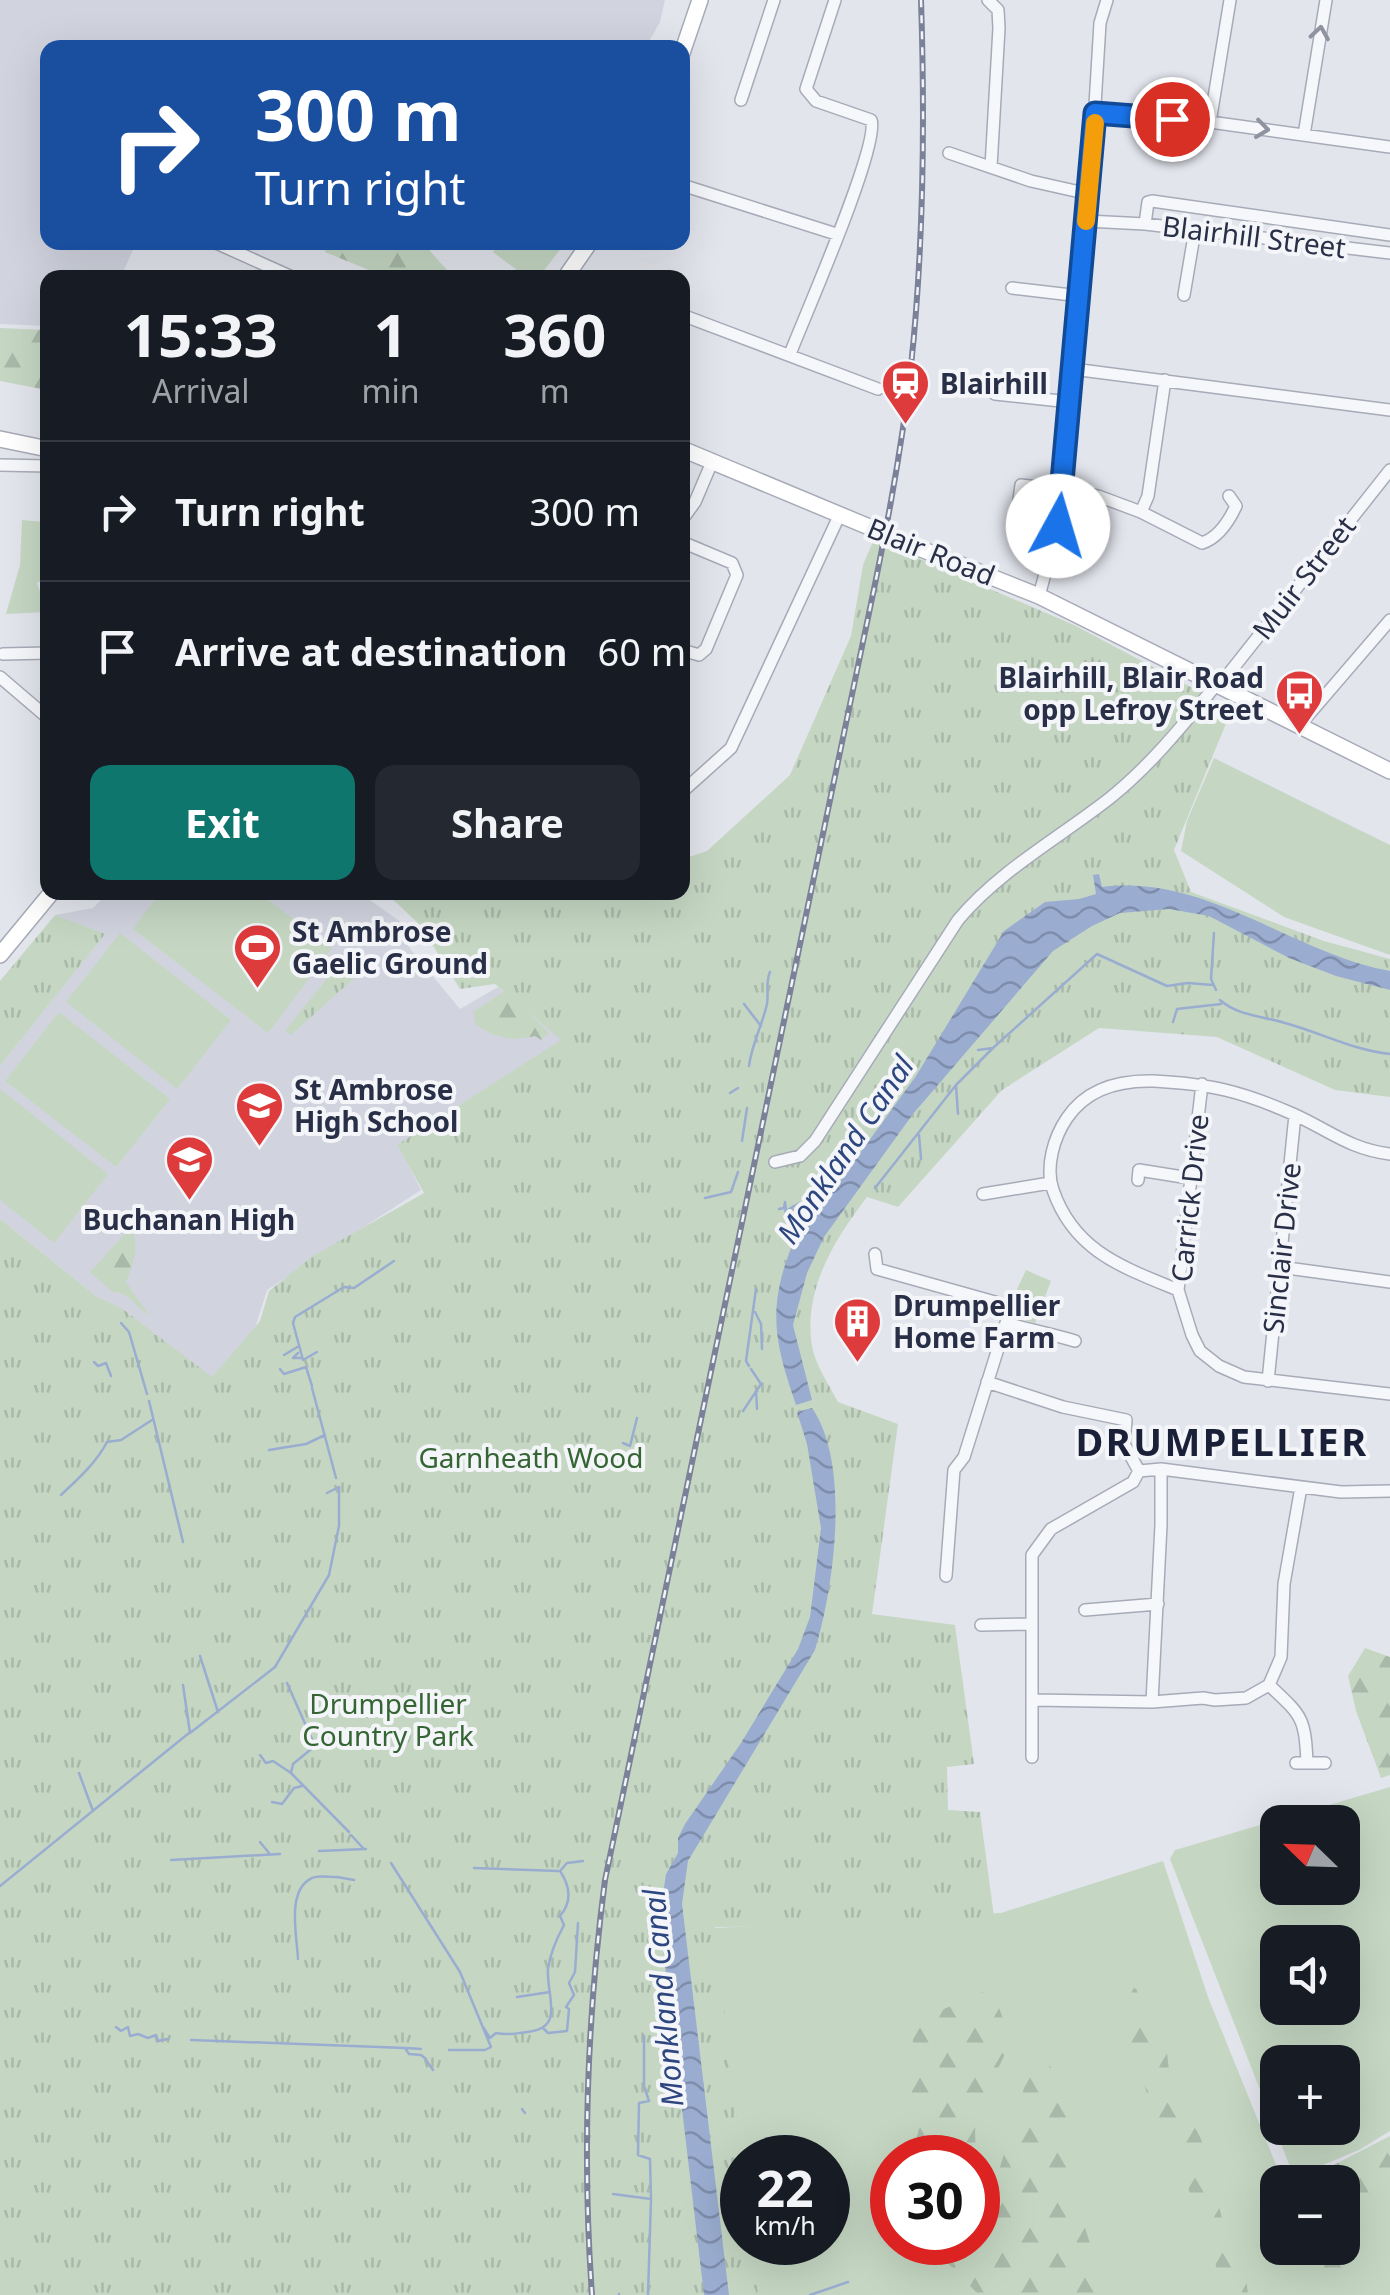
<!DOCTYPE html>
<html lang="en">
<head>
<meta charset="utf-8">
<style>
	:root { --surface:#171b24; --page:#242831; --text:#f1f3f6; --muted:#9ea1a6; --line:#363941; --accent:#0f766e }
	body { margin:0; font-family:"Noto Sans",sans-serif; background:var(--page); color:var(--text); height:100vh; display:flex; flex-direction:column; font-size:38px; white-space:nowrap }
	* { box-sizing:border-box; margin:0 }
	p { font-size:32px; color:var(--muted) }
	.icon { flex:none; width:55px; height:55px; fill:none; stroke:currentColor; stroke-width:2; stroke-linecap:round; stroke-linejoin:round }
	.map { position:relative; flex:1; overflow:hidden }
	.sheet { position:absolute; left:40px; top:270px; width:650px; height:630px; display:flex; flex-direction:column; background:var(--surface); border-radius:20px; box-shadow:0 10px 40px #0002 }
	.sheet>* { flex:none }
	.top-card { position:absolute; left:40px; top:40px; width:650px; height:210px; border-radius:20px; box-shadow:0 10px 40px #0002; background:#1a4fa0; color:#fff; overflow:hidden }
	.needle { width:65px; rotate:293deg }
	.controls { position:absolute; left:1260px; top:1805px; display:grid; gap:20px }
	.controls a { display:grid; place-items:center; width:100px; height:100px; border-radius:20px; background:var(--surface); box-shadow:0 10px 40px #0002; font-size:50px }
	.speed { position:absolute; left:720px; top:2135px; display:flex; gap:20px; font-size:50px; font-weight:700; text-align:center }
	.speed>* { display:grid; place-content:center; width:130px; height:130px; border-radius:50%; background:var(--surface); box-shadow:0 10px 40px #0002; line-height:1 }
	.speed small { font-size:25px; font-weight:400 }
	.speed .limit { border:15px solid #d22; background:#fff; color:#111 }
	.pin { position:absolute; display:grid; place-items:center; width:85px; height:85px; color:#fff; margin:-42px; border:5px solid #fff; border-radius:50%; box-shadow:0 2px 10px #0007 }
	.me { position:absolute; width:110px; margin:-55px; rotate:6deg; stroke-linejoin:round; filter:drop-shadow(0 0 8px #0008) }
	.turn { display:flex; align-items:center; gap:35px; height:210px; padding:0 50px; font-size:45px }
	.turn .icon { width:130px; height:130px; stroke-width:2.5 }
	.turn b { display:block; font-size:70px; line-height:85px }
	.eta { display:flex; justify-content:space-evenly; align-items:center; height:170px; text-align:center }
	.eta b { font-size:60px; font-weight:700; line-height:70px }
	.cta { display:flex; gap:20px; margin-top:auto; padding:20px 50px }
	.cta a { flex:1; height:115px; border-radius:20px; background:var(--accent); color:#fff; font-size:40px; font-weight:700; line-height:115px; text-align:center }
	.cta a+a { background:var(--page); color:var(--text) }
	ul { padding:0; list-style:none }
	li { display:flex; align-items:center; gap:30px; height:140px; padding:0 50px; border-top:2px solid var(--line) }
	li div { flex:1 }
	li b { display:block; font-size:38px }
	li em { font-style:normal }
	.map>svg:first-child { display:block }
	.built { fill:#d1d4df }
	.green { fill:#c5d7c3; fill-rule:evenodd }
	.forest { fill:url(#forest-firs) }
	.park { fill:url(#park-tufts) }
	.water { fill:url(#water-waves) }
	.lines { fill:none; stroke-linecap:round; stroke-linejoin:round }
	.stream { stroke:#9aadd0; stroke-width:2.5 }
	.street-casing { stroke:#a7abb8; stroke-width:14 }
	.secondary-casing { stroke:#a7abb8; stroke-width:18 }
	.street { stroke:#f6f7fa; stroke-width:11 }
	.secondary { stroke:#fff; stroke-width:15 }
	.rail-casing { stroke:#7a8198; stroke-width:6 }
	.rail { stroke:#f3f5f9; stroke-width:2.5; stroke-dasharray:8; stroke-linecap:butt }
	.secondary-bridge-casing { stroke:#a7abb8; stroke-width:18; stroke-linecap:butt }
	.secondary-bridge { stroke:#fff; stroke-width:15 }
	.oneway { stroke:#8f93a0 }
	.route-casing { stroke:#114b97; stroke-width:25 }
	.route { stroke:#1a73e8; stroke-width:18 }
	.slow { stroke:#f59e0b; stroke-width:18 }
	.labels { text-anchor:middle; stroke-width:8; stroke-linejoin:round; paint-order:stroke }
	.street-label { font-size:28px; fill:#282f47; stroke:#f3f5f9 }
	.poi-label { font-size:28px; font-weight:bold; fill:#282f47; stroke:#f3f5f9; text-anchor:start }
	.park-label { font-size:28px; fill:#366534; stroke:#f3f5f9 }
	.water-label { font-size:30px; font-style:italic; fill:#2d4680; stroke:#f3f5f9 }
	.district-label { font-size:38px; font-weight:bold; letter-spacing:2.5px; fill:#1a2038; stroke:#f3f5f9 }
</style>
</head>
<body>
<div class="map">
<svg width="1390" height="2295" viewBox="0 0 1390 2295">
	<defs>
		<pattern id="forest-firs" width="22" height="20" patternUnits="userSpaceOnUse" patternTransform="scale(2.5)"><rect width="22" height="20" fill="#c5d7c3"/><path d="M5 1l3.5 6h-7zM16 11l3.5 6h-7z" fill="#a9b9a9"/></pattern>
		<pattern id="park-tufts" width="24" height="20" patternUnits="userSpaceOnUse" patternTransform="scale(2.5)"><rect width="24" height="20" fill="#c5d7c3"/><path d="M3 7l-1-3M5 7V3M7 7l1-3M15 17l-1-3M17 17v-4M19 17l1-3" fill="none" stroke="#a9b9a9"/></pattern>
		<pattern id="water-waves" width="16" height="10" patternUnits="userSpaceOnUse" patternTransform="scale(2.5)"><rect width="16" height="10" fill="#9aadd0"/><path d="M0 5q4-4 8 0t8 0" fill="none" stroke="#7e8dab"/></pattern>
	</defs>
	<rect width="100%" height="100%" fill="#e3e5ed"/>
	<!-- built -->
	<path class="built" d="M0,0H665L660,22L646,47L48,48V242L136,243L121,277L48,278L47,326L0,324Z
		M109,892L360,893L405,925L406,942L411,950L460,1009L498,987L565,1042L398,1145L421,1190L267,1290L255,1328L212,1378L120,1307L96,1296L0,1219V1066L104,935L55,915L93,908Z"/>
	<!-- green -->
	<path class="green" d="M500,242H565V243L539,277H526L493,252Z
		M22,520L43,522L47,568L41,573L43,579L37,583L47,612L6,614L20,565Z
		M1214,758L1390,845V955L1284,917L1181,851L1187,821Z
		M160,893H259L332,948L268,1033L133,929Z
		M120,933L231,1020L177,1089L66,1002Z
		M59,1012L170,1099L116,1167L5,1081Z
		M0,1089L108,1174L54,1243L0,1200Z
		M1390,1787V2131L1359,2150L1294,2177L1170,1859L1175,1850ZM1278,1822H1342V1888H1278ZM1278,1942H1342V2008H1278ZM1278,2062H1342V2128H1278Z
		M1163,1861L1208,1997L1283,2182H1278V2248H1342V2182H1308L1390,2142V2295H749L714,1928L1001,1913ZM742,2158H828V2242H742ZM892,2158H978V2242H892Z"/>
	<!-- forest -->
	<path class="forest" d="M326,243H423L453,277H386L325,252Z
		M0,328L47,330V390L0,381Z
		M506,990L549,1033L541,1040L535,1036C511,1042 496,1038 476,1025L473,1012Z
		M131,1227C140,1248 134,1262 126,1282L149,1315C134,1307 131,1292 112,1292L90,1272Z
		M1365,1648L1390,1657V1775L1381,1778L1356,1711L1348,1676Z
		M1122,1978L1137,1990L1144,2033L1167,2053L1170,2079L1201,2139L1225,2229L1246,2276L1248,2295L1226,2294L1187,2185L1155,2122L1138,2062L1112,1994Z
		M992,1988L1007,2030L1004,2056L981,2104L975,2131L976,2157H913L924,2102L911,2118L913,2034L921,2019Z
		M1031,2065H1049C1078,2094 1062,2132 1070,2169C1080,2212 1091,2254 1110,2295H979L939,2254L935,2243L978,2242V2164L997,2177Z
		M1390,2136V2178L1355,2237L1345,2295H1322L1309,2248H1342V2182H1309L1320,2172Z"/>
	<!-- park -->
	<path class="park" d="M874,539L1074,625L1232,709L1174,850L1191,892L1324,941L1390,959V1097L1335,1090L1217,1037L1099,1028L1002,1090L898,1207L867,1197C834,1240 803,1290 812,1346C815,1364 829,1385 838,1402L898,1424L872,1614L955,1625L974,1764L947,1767L948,1810L980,1812L995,1924L715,1927L742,2165V2242L752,2243L758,2295H0V1219L96,1296L120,1307L212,1377L260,1321L269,1291L313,1256L424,1193L397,1145L561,1040L495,984L460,989L420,925L386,893L682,892L683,859L707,851L790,775L851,636L863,565Z
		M55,915L105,934L0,1066V981Z
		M352,947L371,961L369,965L291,1035L285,1031Z
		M1026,1270L1051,1281L1035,1323L1017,1318L1012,1300Z"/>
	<!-- water -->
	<path class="water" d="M1099,874L1102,887C1208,874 1291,953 1390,971V990L1336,976L1289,958L1209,916L1169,909L1120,913L1092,926L1053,951L913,1114L824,1237L807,1273L793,1325L812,1400L796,1405C775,1344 767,1310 791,1248L916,1076L1004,931L1045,902L1079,899L1096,894L1093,875Z
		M812,1408C851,1464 834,1588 815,1650L688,1861L682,1904L729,2295H704L662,1940V1901L666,1874L678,1853V1838L685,1824L741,1743L798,1649L810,1617L821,1528L807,1444L797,1412Z"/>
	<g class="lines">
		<!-- stream -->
		<path class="stream" d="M1214,933L1211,979L1216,990
			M1220,1000C1238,1016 1263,1016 1285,1023C1322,1033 1352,1050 1390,1054
			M744,1004L761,1026
			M1173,1022L1177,1009L1221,1004
			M978,1050L993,1048L1097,954L1167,986L1188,983L1213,985
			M749,1066C752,1043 762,1026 767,1004C769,992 765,983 770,972
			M956,1085L958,1114
			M730,1093L738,1088
			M919,1135L921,1159
			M742,1141L747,1108
			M875,1188L956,1085L993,1048
			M705,1198L731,1192L738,1172
			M796,1205L800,1203
			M779,1209L784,1208L785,1202L786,1211L794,1206
			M787,1218L798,1217L804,1209
			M755,1312L761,1324L762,1349
			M121,1323L129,1332L147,1394
			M317,1352L303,1360L293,1323L295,1317L344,1287L354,1288L394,1261
			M298,1353L293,1358H301
			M284,1355L299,1346
			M94,1362L98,1366L106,1363L111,1376
			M749,1366L746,1361L756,1289
			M280,1369L284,1374L306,1367L312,1386
			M312,1388L336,1478
			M756,1391L757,1409
			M149,1401L183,1542
			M743,1411L761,1384L751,1369
			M623,1443L630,1446L637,1418
			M269,1450L306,1444L325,1435
			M61,1495C79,1478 96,1463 107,1442L121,1440L152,1420
			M200,1656L218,1712
			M287,1683L315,1746L293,1764L291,1773L349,1832
			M183,1685L190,1733L275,1667L329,1575L339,1526V1487L327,1493
			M260,1755L266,1763L273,1761L291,1773
			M79,1773L93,1811
			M272,1802L282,1804L294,1788L302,1786
			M351,1835L363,1848
			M260,1842L269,1853
			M319,1851L366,1849
			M171,1860L280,1854
			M391,1863L460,1972L491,2047L485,2050H449
			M474,1868L558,1871
			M337,1877L354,1880
			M0,1886L189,1733
			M298,1959C297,1936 286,1890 312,1878C318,1875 328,1877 335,1877
			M517,1997L550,1992
			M116,2027L121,2031L128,2027L130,2036L138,2034L148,2038L156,2035L158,2041L168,2039
			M483,2027L490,2038L496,2033C509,2036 516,2033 527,2032C566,2028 546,1996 548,1969C550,1953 557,1938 564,1925L560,1916C573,1901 570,1886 560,1871L567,1863L583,1861
			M543,2028L548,2033L567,2031L569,2009L566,2007L574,1995L569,1983L575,1972L578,1923
			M644,2036V2086L649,2101L639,2103L638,2155L650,2159L651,2199
			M191,2040L405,2048L409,2054L421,2055L426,2059
			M407,2048L421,2049
			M426,2060L433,2070
			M522,2109L525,2113
			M613,2194L651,2199L648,2295
			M619,2294V2295
			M810,2295L848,2282"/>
		<defs>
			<path id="street" d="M988,0L998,10L999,28L991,167
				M741,100L774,0
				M1095,113L1210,122L1390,147
				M1210,122L1230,0
				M1304,135L1326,0
				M949,153L1031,181L1080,192
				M682,185L836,234
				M1087,221L1145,224L1390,253
				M1145,224L1148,202L1152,201L1390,235
				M214,242L294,278
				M1012,288L1080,296
				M1184,295L1195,230
				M682,315L878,389
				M790,354C803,320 881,143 871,120L816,101L806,89L835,0
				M1073,369L1390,410
				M995,394L1070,402
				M0,465L48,466
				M1062,488L1098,496L1141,512L1202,543C1218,538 1229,521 1236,506L1229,496
				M1141,512L1148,496L1165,380
				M682,520L695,502L712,462
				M1043,521L1046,488L1021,485L1017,514L1058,526
				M682,542L732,563L737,575L706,649L699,655L682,650
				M1039,596L1058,526L1089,203L1100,23L1107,0
				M3,654L48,653
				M0,677L48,718
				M1219,686L1390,470
				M1299,726L1390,620
				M682,792L731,748L840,514
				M1202,1084L1178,1290L1192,1335L1200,1351L1219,1366L1244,1377L1390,1394
				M775,1162L800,1156L815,1141L958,920C1000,870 1059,838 1110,798C1151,765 1183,725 1216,685
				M1138,1180L1139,1170L1189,1178
				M983,1194L1050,1183
				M875,1254L877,1269L1002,1304L1008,1313L1006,1323
				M1280,1267L1390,1282
				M1178,1290C1122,1267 1074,1251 1053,1190C1045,1167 1054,1137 1067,1118C1087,1088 1120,1080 1154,1081C1210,1084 1241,1091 1293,1114C1329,1130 1349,1149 1390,1154
				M1268,1381L1295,1115
				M987,1382L1063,1407L1126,1420L1124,1444L1139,1471
				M946,1576L954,1470L964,1457L1006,1323C1030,1330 1052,1334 1075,1341
				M1085,1610L1158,1604
				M981,1625L1032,1624
				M1269,1685C1302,1716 1305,1717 1307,1763H1296
				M1034,1700L1152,1702L1203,1698L1215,1700L1246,1698L1269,1685L1281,1657L1284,1584L1301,1487
				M1152,1702L1161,1525V1469
				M1032,1757V1555L1051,1529L1133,1482L1139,1471L1161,1469L1341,1492L1390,1491
				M1307,1763H1325"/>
			<path id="secondary" d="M682,53L700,0
				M565,278L590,242
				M0,439L48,449
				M682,449L874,529
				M901,541L1039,596L1390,771
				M0,955L52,892"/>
		</defs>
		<!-- street casing -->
		<use href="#street" class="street-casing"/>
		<!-- secondary casing -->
		<use href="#secondary" class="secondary-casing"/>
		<!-- street -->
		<use href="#street" class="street"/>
		<!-- secondary -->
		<use href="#secondary" class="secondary"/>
		<defs>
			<path id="rail" d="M592,2295C582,2156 587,2018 605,1880L864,637C883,547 901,457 911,366C924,244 925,122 921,0"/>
		</defs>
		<!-- rail casing -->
		<use href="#rail" class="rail-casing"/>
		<!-- rail -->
		<use href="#rail" class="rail"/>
		<defs>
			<path id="secondary-bridge" d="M874,529L901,541"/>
		</defs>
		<!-- secondary-bridge casing -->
		<use href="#secondary-bridge" class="secondary-bridge-casing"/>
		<!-- secondary-bridge -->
		<use href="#secondary-bridge" class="secondary-bridge"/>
	</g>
	<!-- one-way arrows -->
	<defs><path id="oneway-chevron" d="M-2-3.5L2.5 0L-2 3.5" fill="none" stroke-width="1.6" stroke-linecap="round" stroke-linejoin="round" transform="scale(2.5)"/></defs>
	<g class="oneway">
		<use href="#oneway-chevron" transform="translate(1320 33) rotate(-81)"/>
		<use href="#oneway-chevron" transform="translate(1262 129) rotate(7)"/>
	</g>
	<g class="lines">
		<defs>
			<path id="route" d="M1058,526L1095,113L1172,119"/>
		</defs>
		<!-- route casing -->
		<use href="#route" class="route-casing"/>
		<!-- route -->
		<use href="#route" class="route"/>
		<!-- slow -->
		<path class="slow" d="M1086,221L1095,123"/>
	</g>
	<!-- icons -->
	<defs>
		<symbol id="station-pin" viewBox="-11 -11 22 30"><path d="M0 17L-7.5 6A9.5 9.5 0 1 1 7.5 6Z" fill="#de3b3c" stroke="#f3f5f9"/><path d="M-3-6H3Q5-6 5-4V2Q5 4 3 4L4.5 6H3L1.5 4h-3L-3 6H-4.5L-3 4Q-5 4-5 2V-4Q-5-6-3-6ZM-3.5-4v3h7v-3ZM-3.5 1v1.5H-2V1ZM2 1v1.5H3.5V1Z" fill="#fff"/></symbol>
		<symbol id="bus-pin" viewBox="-11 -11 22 30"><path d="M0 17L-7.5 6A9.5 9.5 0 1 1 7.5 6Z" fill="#de3b3c" stroke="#f3f5f9"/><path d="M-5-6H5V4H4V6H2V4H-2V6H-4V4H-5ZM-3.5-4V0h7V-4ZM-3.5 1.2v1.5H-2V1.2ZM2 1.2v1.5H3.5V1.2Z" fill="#fff"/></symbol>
		<symbol id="stadium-pin" viewBox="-11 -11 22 30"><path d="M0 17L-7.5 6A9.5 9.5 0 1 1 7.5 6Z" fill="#de3b3c" stroke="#f3f5f9"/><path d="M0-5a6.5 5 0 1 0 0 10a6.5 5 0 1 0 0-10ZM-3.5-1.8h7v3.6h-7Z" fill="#fff"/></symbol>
		<symbol id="school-pin" viewBox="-11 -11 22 30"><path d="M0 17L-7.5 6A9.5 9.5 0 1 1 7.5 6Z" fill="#de3b3c" stroke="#f3f5f9"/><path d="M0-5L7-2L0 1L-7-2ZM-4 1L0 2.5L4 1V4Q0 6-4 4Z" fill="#fff"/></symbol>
		<symbol id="building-pin" viewBox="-11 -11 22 30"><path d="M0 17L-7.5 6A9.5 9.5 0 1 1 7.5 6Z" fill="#de3b3c" stroke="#f3f5f9"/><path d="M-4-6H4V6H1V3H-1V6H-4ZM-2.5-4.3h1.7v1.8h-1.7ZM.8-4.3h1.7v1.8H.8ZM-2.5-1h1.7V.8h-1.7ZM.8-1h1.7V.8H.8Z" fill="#fff"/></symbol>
	</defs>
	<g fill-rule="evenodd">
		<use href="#station-pin" x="878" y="356" width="55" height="75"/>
		<use href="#bus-pin" x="1272" y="666" width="55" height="75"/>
		<use href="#stadium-pin" x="230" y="920" width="55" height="75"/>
		<use href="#school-pin" x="232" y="1078" width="55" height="75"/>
		<use href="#school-pin" x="162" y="1132" width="55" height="75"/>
		<use href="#building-pin" x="830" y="1294" width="55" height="75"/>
	</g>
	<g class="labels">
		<!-- street labels -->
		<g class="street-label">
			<text transform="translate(1254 237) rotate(7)" y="10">Blairhill Street</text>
			<text transform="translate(931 552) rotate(22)" y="10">Blair Road</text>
			<text transform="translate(1304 578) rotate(-52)" y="10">Muir Street</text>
			<text transform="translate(1190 1198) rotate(-84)" y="10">Carrick Drive</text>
			<text transform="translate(1282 1248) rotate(-84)" y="10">Sinclair Drive</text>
		</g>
		<!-- poi labels -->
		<g class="poi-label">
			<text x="940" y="394">Blairhill</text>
			<text x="1264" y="688" text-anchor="end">Blairhill, Blair Road<tspan x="1264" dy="32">opp Lefroy Street</tspan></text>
			<text x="292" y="942">St Ambrose<tspan x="292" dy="32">Gaelic Ground</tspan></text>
			<text x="294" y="1100">St Ambrose<tspan x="294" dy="32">High School</tspan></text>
			<text x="189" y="1230" text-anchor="middle">Buchanan High</text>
			<text x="893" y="1316">Drumpellier<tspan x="893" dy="32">Home Farm</tspan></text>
		</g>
		<!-- park labels -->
		<g class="park-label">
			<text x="531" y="1468">Garnheath Wood</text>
			<text x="388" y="1714">Drumpellier<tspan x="388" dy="32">Country Park</tspan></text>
		</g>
		<!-- water labels -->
		<g class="water-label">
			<text transform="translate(846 1150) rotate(-56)" y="10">Monkland Canal</text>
			<text transform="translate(664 1998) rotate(-95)" y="10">Monkland Canal</text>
		</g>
		<!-- district labels -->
		<g class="district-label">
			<text x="1222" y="1456">DRUMPELLIER</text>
		</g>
	</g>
</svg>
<div class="controls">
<a><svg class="needle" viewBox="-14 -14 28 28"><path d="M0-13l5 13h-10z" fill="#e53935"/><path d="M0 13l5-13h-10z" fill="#9ea1a6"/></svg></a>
<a><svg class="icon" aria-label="sound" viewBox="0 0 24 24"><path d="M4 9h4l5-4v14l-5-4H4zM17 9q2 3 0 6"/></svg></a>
<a>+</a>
<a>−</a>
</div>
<div class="speed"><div>22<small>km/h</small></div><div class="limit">30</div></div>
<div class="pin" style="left:1172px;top:119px;background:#d93025"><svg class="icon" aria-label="arrive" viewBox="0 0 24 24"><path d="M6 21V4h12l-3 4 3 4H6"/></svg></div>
<svg class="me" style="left:1058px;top:526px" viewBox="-20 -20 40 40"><circle r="19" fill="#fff"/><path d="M0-13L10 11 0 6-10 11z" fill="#1a73e8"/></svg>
<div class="top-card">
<div class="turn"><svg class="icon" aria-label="right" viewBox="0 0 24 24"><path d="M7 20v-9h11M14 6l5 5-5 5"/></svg><div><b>300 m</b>Turn right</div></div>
</div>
<section class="sheet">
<div class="eta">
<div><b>15:33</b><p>Arrival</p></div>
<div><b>1</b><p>min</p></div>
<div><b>360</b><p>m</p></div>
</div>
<ul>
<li><svg class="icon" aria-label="right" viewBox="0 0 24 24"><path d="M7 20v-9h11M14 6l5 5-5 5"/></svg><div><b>Turn right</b></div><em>300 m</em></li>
<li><svg class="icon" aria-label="arrive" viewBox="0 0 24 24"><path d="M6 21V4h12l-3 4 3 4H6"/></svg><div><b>Arrive at destination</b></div><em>60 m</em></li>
</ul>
<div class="cta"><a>Exit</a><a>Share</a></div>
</section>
</div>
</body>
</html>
